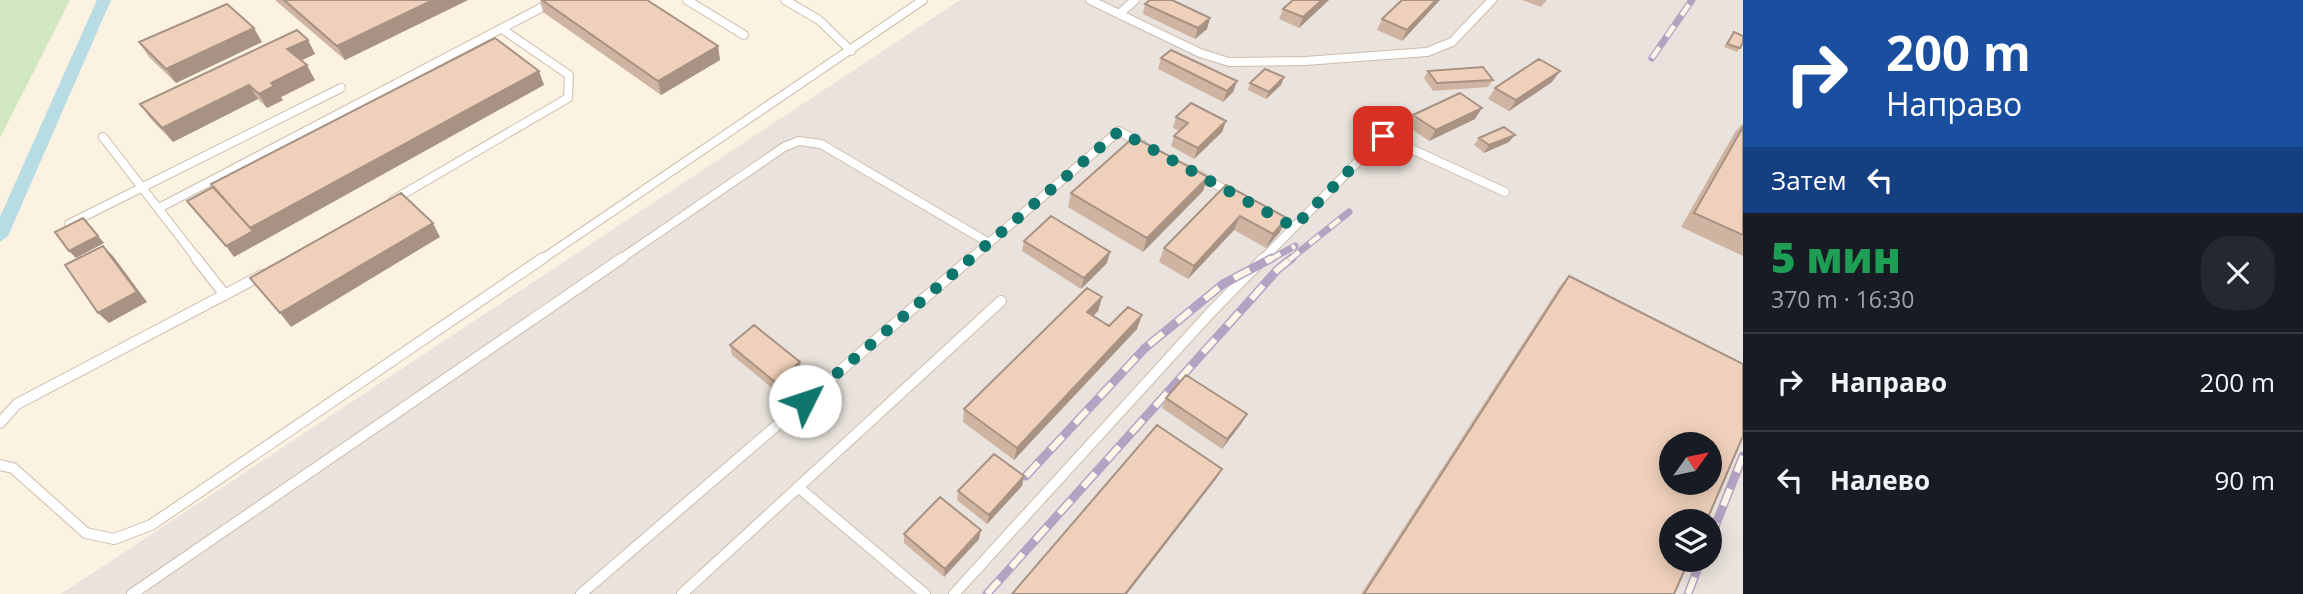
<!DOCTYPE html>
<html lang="ru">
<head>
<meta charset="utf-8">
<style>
	:root { --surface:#171b24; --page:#242831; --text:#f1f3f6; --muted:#9ea1a6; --line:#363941 }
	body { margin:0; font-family:"Open Sans",sans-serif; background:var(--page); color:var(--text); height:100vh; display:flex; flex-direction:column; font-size:26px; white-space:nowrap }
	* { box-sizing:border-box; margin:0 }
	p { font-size:23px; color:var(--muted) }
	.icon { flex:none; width:38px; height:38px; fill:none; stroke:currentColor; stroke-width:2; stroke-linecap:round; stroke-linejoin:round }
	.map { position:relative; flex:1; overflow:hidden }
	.drawer { display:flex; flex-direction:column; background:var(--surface); width:560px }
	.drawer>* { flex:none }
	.banner { background:#1a4fa0; color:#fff; overflow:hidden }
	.needle { width:46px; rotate:57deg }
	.tools { position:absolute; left:1659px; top:432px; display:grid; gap:14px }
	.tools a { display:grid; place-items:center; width:63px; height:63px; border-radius:50%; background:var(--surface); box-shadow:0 4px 18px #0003; font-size:35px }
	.pin { position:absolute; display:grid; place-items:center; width:60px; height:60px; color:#fff; margin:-30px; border-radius:14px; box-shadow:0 4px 10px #0006 }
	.me { position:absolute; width:77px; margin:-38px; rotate:49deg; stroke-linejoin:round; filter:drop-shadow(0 0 5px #0008) }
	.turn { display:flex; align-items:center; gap:24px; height:147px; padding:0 28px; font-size:32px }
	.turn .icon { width:91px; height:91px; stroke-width:2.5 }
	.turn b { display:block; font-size:49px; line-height:60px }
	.then { display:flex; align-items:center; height:66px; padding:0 28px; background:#0003; gap:14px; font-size:26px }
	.round { display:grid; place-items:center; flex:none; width:74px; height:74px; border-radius:28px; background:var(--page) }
	.summary { display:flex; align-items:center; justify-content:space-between; height:119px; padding:0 28px }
	h1 { font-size:42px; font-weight:800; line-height:52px; color:#1e9e55 }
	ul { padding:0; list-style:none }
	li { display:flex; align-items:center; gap:21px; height:98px; padding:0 28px; border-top:2px solid var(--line) }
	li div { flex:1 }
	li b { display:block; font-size:26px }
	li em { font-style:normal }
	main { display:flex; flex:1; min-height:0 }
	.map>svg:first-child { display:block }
	.industrial { fill:#eae3dd; fill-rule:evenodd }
	.green { fill:#d0e7c2 }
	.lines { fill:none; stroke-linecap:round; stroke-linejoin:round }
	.canal { fill:#b8dce3; fill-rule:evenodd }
	.lane-far1-casing { stroke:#cebcac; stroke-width:10 }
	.lane-casing { stroke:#cebcac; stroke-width:12 }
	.lane-far1 { stroke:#fff; stroke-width:8 }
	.lane { stroke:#fff; stroke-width:10 }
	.rail-far1-casing { stroke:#b4a2c3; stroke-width:7 }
	.rail-casing { stroke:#b4a2c3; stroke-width:9 }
	.rail-far1 { stroke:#fef6e8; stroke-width:4.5; stroke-dasharray:13; stroke-linecap:butt }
	.rail { stroke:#fef6e8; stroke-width:6; stroke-dasharray:18; stroke-linecap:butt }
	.wall { fill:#ceb4a1 }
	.shaded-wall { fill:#a79283 }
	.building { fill:#efd1bb; stroke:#a79283; stroke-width:2; fill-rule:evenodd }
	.route { stroke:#0f766e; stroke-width:12; stroke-dasharray:0 21.6 }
</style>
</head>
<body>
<main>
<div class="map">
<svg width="1743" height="594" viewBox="0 0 1743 594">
	<rect width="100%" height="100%" fill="#fbf2e2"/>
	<!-- industrial -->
	<path class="industrial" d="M960,0H1743V594H61ZM1671,444H1710V483H1671ZM1671,522H1710V560H1671Z"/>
	<!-- green -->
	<path class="green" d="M0,0H70L0,138Z"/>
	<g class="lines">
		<!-- canal -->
		<path class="canal" d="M97,0H111L8,236L0,242V217Z"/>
		<defs>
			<path id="lane-far1" d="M687,0L744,35
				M785,0L819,20L851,51
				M1090,0L1200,53L1229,62L1305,61L1427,52L1452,42L1492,0
				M1119,14L1135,0
				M103,137L198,260
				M1197,174L1231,193
				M393,200L568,98L569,75L502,29
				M159,208L556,0
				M1277,218L1294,227
				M69,224L341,88
				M541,260L923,0
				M619,260L784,147L799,141L821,144L989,243
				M969,260L1119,131L1142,144
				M1262,260L1383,136L1505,192"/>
			<path id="lane" d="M196,258L225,295
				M0,423L17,404L262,275
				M0,465L13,468L86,533L114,539L151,525L543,258
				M798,487L925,594
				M132,594L622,258
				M581,594L971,258
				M682,594L1001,301
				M954,594L1211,312L1264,258"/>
		</defs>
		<!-- lane-far1 casing -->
		<use href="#lane-far1" class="lane-far1-casing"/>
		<!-- lane casing -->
		<use href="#lane" class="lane-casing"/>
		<!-- lane-far1 -->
		<use href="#lane-far1" class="lane-far1"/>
		<!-- lane -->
		<use href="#lane" class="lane"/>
		<defs>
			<path id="rail-far1" d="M1652,58L1692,0
				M1269,260L1295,246
				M1289,260L1349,212"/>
			<path id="rail" d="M1026,476L1145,348L1223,284L1272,258
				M1710,539L1743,456
				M987,594L1278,269L1292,258
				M1688,594L1701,560"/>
		</defs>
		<!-- rail-far1 casing -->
		<use href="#rail-far1" class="rail-far1-casing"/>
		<!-- rail casing -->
		<use href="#rail" class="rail-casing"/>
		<!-- rail-far1 -->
		<use href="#rail-far1" class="rail-far1"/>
		<!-- rail -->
		<use href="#rail" class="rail"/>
	</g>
	<!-- wall -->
	<path class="wall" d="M275,0H468L345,60Z
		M540,0H647L718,46L720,60L661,95L543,12Z
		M1293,0H1329L1299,28L1279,19L1283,9Z
		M1402,0H1440L1402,41L1377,30L1382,19Z
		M1522,0H1547L1541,7Z
		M1145,4L1210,18L1207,29L1195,39L1143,14Z
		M1734,32L1740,48L1737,52L1724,47Z
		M308,40L315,54L301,61L315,80L281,97L283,100L267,108L258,99L173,142L150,118L140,104Z
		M139,42H262L176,83L149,57Z
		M1161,58L1237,81L1233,92L1223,102L1158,69Z
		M1428,71L1493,80L1488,87L1433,91L1424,78Z
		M1552,82L1509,111L1488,99L1495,88Z
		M1250,83L1281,85L1266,99L1248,90Z
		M1413,115L1475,119L1429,141L1407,126Z
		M1176,117L1226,121L1222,132L1194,159L1171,146L1174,136L1179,131L1173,128Z
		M1743,123V256L1681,227L1735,132Z
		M1479,138L1509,142L1484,153L1474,145Z
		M1226,185L1280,232L1266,248L1234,230L1188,279L1159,262L1164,248Z
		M1203,191L1143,252L1068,207L1071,193Z
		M1024,241L1107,263L1081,289L1022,251Z
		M1569,276L1674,594H1361L1560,286Z
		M1102,297L1098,311L1093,316L1109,326L1137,329L1014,460L963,422L964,409Z
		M730,345L801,372L777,392L732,355Z
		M1166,398L1247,414L1241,424L1222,449L1162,408Z
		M1024,476L1022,486L987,524L957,500L958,491Z
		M904,534L979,539L944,577L904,543Z"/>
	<!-- shaded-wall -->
	<path class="shaded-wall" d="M433,0H468L345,60L337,46Z
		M1322,0H1329L1299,28L1303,17Z
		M1436,0H1440L1402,41L1407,30Z
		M1210,18L1207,29L1195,39L1198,28Z
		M254,28L262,42L176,83L166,69Z
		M308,40L315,54L295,63L287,49Z
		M718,46L720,60L661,95L658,81Z
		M307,65L315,80L281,97L283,100L267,108L259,94L271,83Z
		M539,71L544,85L234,257L226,246L250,228Z
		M1560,71L1552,82L1509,111L1516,100Z
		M1284,77L1281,85L1266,99L1269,92Z
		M1237,81L1233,92L1223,102L1227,91Z
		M249,85L258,99L173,142L162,128Z
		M1482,108L1475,119L1429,141L1436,130Z
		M1226,121L1222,132L1194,159L1198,148Z
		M1515,135L1509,142L1484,153L1489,145Z
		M1208,177L1203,191L1143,252L1147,238Z
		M1240,216L1234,230L1188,279L1194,266Z
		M83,218L104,243L76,258L69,251Z
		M1287,218L1280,232L1266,248L1273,234Z
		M433,223L440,237L291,327L280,313Z
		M103,246L113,256L147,302L109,323L98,313Z
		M1110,252L1107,263L1081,289L1084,278Z
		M1102,297L1098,311L1083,326L1087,312Z
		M1142,315L1137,329L1014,460L1017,448Z
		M800,362L801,372L777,392L775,382Z
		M1247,414L1241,424L1222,449L1227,439Z
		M1222,469L1216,479L1127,594H1125Z
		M1024,476L1022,486L987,524L989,515Z
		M981,530L979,539L944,577L945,569Z"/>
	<!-- building -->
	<path class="building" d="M284,0H433L337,46Z
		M542,0H647L718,46L658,81Z
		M1150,0H1172L1210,18L1198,28L1145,4Z
		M1293,0H1322L1303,17L1283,9Z
		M1402,0H1436L1407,30L1382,19Z
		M227,4L254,28L166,69L139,42Z
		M297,30L308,40L287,49L307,65L271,83L274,86L259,94L249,85L162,128L140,104Z
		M1734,32L1743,36V42L1740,48L1727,44Z
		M495,38L539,71L250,228L211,184Z
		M1171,50L1237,81L1227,91L1161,58Z
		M1539,59L1560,71L1516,100L1495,88Z
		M1483,67L1493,80L1437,83L1428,71Z
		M1265,69L1284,77L1269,92L1250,83Z
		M1460,93L1482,108L1436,130L1413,115Z
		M1191,103L1226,121L1198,148L1174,136L1188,123L1176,117Z
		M1504,127L1515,135L1489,145L1479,138Z
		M1743,127V235L1694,213Z
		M1134,137L1208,177L1147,238L1071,193Z
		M1226,185L1287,218L1273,234L1240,216L1194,266L1164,248Z
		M213,187L253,231L226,246L187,201Z
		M401,193L433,223L280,313L250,278Z
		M1051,216L1110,252L1084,278L1024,241Z
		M83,218L98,236L69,251L55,232Z
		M103,246L137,292L98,313L65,265Z
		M1569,276L1743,364V436L1706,522H1671V560H1689L1674,594H1364ZM1671,444H1710V483H1671Z
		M1087,288L1102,297L1087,312L1109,326L1128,307L1142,315L1017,448L964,409Z
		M754,325L800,362L775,382L730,345Z
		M1186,375L1247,414L1227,439L1166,398Z
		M1157,425L1222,469L1125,594H1012Z
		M994,454L1024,476L989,515L958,491Z
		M940,497L981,530L945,569L904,534Z"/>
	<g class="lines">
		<!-- route -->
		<path class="route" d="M805,401L1119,131L1294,227L1383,136"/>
	</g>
</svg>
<div class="tools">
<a><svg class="needle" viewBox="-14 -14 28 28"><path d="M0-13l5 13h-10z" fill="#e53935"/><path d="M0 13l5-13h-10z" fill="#9ea1a6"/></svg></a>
<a><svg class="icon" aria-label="layers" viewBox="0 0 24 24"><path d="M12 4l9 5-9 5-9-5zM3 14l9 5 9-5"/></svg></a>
</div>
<div class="pin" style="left:1383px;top:136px;background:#d93025"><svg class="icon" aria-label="arrive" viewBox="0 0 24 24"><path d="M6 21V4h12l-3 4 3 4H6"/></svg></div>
<svg class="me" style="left:805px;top:401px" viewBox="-20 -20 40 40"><circle r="19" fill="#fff"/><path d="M0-13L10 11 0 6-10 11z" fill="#0f766e"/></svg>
</div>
<section class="drawer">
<div class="banner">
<div class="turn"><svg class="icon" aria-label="right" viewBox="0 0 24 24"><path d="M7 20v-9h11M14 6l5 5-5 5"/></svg><div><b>200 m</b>Направо</div></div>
<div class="then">Затем<svg class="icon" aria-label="left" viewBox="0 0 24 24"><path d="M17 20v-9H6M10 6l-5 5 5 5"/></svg></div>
</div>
<div class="summary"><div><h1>5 мин</h1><p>370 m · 16:30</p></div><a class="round"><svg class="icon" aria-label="close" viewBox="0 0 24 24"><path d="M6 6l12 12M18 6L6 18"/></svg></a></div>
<ul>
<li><svg class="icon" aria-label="right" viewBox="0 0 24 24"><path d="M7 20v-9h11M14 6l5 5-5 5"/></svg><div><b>Направо</b></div><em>200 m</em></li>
<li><svg class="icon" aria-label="left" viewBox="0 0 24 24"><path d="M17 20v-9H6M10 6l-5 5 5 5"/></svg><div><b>Налево</b></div><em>90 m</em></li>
</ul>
</section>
</main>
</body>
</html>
